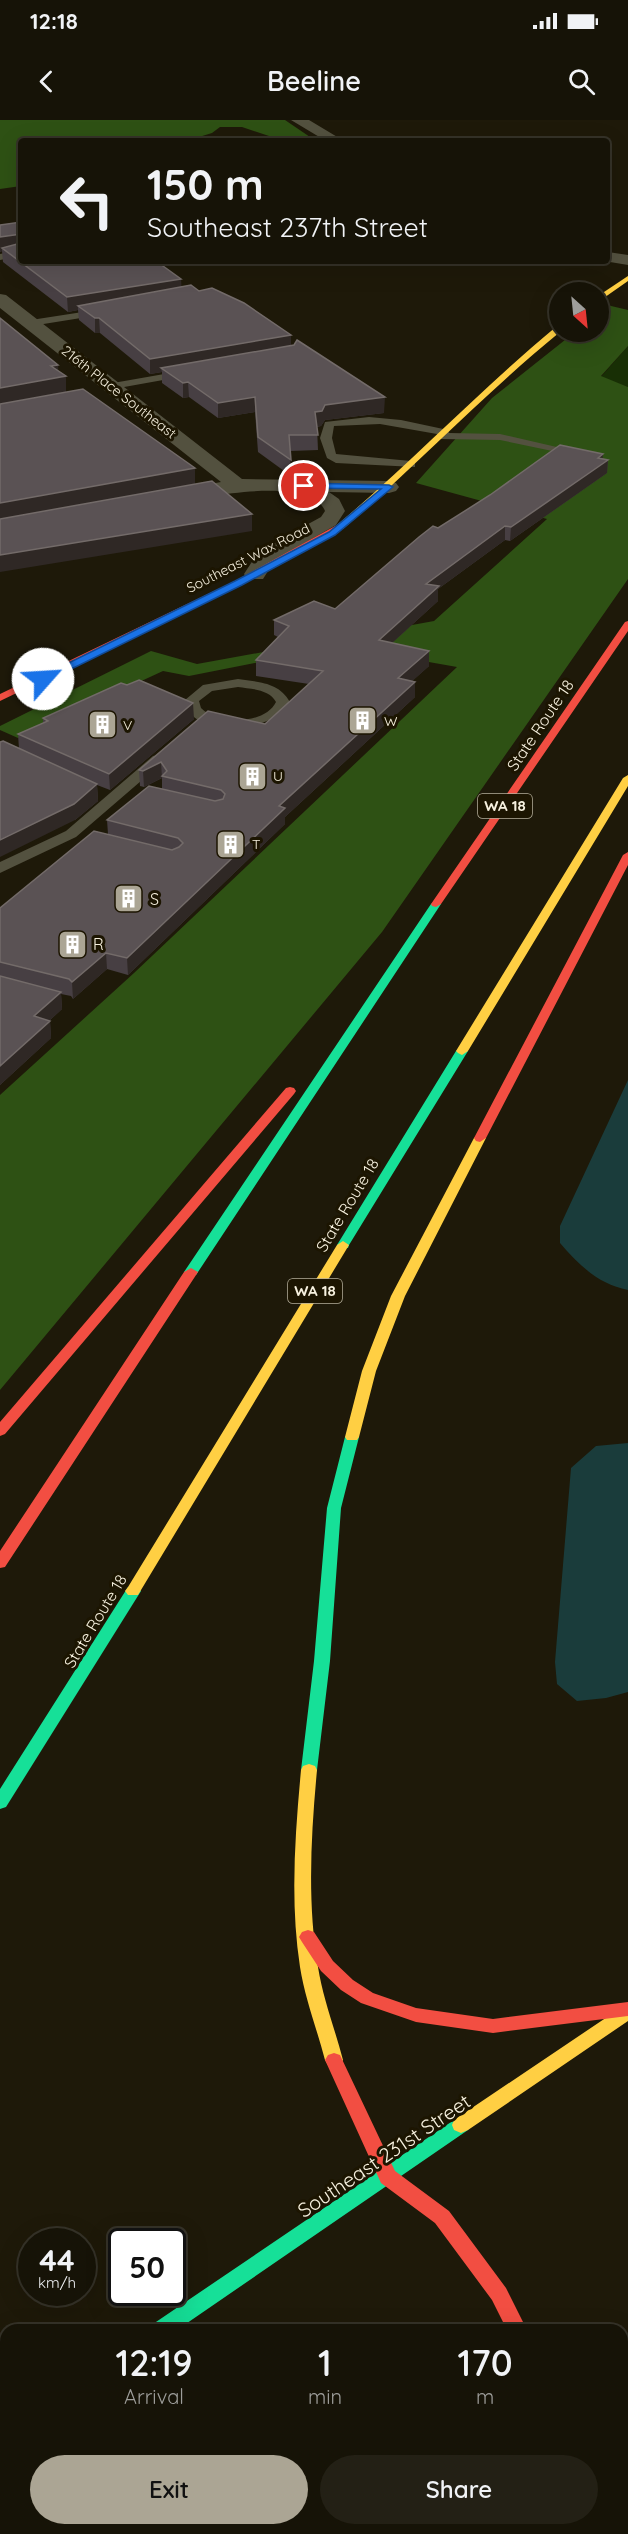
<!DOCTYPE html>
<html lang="en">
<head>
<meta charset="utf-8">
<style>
	:root { --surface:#161307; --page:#232015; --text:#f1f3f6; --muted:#9e9e9b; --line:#353228; --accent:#aba594 }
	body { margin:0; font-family:Quicksand,sans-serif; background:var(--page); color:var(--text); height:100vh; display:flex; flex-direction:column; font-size:22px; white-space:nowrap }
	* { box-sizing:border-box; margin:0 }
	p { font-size:20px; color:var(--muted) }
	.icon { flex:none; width:33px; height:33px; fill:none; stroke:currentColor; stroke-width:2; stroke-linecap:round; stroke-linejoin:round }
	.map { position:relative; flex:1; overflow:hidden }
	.sheet { position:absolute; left:0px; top:2204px; width:628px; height:212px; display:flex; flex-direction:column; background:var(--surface); border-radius:18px 18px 0 0; box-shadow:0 6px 24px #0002,0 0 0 2px var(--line) }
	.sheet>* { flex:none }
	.banner { position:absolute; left:18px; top:18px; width:592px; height:126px; border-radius:6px; box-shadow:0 6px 24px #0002,0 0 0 2px var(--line); background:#161307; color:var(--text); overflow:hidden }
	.needle { width:39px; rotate:153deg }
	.tools { position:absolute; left:549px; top:162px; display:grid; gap:12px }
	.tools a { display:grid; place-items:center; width:60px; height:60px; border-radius:50%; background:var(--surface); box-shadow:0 6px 24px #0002,0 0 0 2px var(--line); font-size:30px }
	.speed { position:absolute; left:18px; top:2108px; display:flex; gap:12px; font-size:30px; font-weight:700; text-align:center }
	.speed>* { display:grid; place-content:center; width:78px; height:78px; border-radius:50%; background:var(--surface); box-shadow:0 6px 24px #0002,0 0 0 2px var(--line); line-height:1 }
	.speed small { font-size:15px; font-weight:400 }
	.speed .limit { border:3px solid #111; border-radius:9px; background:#fff; color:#111 }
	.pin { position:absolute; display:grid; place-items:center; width:51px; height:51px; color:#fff; margin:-26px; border:3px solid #fff; border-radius:50%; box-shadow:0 2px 6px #0007 }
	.me { position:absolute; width:66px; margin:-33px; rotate:64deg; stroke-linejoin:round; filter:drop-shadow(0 0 4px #0008) }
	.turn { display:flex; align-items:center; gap:21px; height:126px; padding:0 30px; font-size:27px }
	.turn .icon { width:78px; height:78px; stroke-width:2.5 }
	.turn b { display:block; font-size:42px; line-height:51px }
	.eta { display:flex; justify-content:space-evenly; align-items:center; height:102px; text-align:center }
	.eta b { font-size:36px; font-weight:600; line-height:42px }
	.primary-button { display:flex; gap:12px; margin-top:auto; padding:12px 30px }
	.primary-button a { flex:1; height:69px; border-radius:36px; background:var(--accent); color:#111; font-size:24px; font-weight:600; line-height:69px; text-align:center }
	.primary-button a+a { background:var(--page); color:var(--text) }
	.status { display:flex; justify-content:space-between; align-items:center; height:42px; padding:0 30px; background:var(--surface); direction:ltr }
	.status svg { height:16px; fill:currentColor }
	header { display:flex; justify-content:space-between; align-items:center; height:78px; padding:0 30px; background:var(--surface); font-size:27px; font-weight:600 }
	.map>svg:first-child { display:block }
	.green { fill:#182f05 }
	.forest { fill:#2e5114 }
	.water { fill:#1a3c3b }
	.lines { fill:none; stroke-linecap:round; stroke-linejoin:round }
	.lane { fill:#53513f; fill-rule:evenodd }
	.street { fill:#53513f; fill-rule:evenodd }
	.fast { fill:#16e098; fill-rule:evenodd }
	.slow { fill:#ffcf43; fill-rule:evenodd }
	.jam { fill:#f24e42; fill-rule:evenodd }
	.wall { fill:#473f43 }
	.shaded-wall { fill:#2f2825 }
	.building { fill:#5a5254; stroke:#736b69; stroke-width:1.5 }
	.route { fill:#1a73e8; stroke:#114b97; stroke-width:1.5 }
	.labels { text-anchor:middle; stroke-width:6; stroke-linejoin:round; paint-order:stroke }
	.far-street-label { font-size:14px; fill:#f7f1df; stroke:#1c1501 }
	.far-poi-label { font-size:14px; fill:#f7f1df; stroke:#1c1501; text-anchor:start }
	.shield { fill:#1c1501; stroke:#b5af9c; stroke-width:1.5 }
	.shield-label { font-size:15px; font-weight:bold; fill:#f7f1df }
	.street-label { font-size:16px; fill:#f7f1df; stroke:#1c1501 }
	.poi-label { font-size:16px; fill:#f7f1df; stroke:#1c1501; text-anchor:start }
	.near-street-label { font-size:20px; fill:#f7f1df; stroke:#1c1501 }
</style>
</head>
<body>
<div class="status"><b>12:18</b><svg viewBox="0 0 49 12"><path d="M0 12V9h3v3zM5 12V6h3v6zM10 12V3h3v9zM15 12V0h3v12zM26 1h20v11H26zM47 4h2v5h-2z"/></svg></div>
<header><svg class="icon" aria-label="back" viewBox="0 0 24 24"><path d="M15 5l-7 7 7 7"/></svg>Beeline<svg class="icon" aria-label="search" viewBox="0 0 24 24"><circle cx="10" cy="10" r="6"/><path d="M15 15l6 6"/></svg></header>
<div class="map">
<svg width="628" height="2414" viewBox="0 0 628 2414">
	<rect width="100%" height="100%" fill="#1e1909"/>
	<!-- green -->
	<path class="green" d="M628,226V267L601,257Z"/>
	<!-- forest -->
	<path class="forest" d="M0,0H285L310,17L269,16L242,7H220L212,13L186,21H21V66L0,69Z
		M607,185L628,190V226L601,256L628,267V459L382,812L0,1270V975L134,853L457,547L361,530L260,542L189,556L163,551L18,618L0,610V606L151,531L197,544L434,501L547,399L416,363L492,278L575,212H598L599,192Z"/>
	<!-- water -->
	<path class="water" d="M628,960V1170C598,1164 579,1145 560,1123V1106Z
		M628,1323V1572L606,1578L577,1581L557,1564L555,1542L571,1348L596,1326Z"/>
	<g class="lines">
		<!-- lane -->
		<path class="lane" d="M21,130V136L0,140V134Z
			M102,189L107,192L106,194L31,206L26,203L31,200Z
			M187,250L191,251V255L113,269L107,266L113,263Z
			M369,297L401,300L448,310L449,313L500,314L587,334L581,337L500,320L441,319L437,318V314L380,304L334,306L332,318L336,334L411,341L415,343V347L336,343L327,338L320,318L325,302Z
			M238,559C258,562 279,562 290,582C275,613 190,621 185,580L203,565ZM238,567C251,569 269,569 276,582C265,605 217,605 201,588L199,581L212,571Z
			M158,635L163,636L165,639L163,642L76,717L0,753V742L66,711L153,636Z"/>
		<!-- street -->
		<path class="street" d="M291,0H309L344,21H326Z
			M608,132L628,135V145L604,141H608Z
			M0,174L6,175L242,359L389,361L396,363L399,367L396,371L389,373L329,372L339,379L345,391L336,405L275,440L263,459H247L244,454L259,431L321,397L325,391C311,355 205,377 176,382L169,380L166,376L169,372L221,362L0,188Z"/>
		<!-- fast -->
		<path class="fast" d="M436,781L441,784L198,1152L196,1155H186L184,1152L431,784Z
			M462,927L468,931L349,1125L348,1128H338L337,1125L456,931Z
			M352,1312L359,1317L341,1388L330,1541L317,1650L315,1654L309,1656L303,1654L301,1650L314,1541L327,1388L345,1317Z
			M133,1466L138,1467L141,1471L6,1687L0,1689V1669L128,1467Z
			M461,1997L468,2000L470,2005L468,2010L177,2210H150L153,2204L454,2000Z
			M6,2303V2323L0,2325V2305Z"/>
		<!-- slow -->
		<path class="slow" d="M628,156V161L598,182V176Z
			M557,206H560V212C484,274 417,345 343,409H337V405C413,341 481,269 557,206Z
			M628,655V666L468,931L462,935L458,933L456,931L623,658Z
			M480,1014L486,1018L405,1176L376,1251L359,1317L357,1320H347L345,1317L362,1251L391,1176L474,1018Z
			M343,1121L349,1125L138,1475H128L125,1471L128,1467L337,1125Z
			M309,1644L315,1646L317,1650C311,1715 307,1782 318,1847C323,1879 335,1909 343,1940L340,1945L334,1947L328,1945L325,1940C317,1909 305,1879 300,1847C290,1782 295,1715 301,1650L303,1646Z
			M628,1885V1901L468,2010L461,2013L454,2010L452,2005L454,2000L622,1887Z
			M571,2409H591L593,2414H571Z"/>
		<!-- jam -->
		<path class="jam" d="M337,405L344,407L241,465L0,581V574L235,461Z
			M628,501V511L441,784L436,787L432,786L431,784L625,502Z
			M628,732V745L486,1018L480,1022L476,1021L474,1018L623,735Z
			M290,967L294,968L296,971L294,974L5,1314L0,1316V1302L286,968Z
			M191,1148L198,1152L5,1447L0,1448V1431L184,1152Z
			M308,1810L314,1812L333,1841L353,1860L373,1873L416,1888L493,1899L628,1882V1896L493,1913L416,1902L361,1883L341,1870L321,1851L302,1822L299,1817L302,1812Z
			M334,1933L340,1935L395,2051L449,2091L506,2168L527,2210H507L492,2180L435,2103L381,2063L325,1940L328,1935Z"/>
	</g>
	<!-- wall -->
	<path class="wall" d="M0,105L181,167L291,225L384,293L325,300L321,306L317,307L318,330L290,331L291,356L258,332L255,292L218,298L189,277L183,278L162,263V252L150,254L100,213H95L79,200L78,190L68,192L3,142L2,131L0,132Z
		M603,334L602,338L608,340L607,353L510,421L505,420L438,469V481L392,523L429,531V546L412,561L415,562V577L285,697V704L128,855L107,849L73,879L71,876L61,874L62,889L49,901H50L51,918L0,965V788L108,714L107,700L162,669V658L144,667L140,666L139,650L265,604L309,564L256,556V540L278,517L274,515V500L335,489L438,408Z
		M43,598L194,599L110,670L97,665L98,681L75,700L19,629L18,614L43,603Z"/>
	<!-- shaded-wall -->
	<path class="shaded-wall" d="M21,114V128H2V131L0,132V117Z
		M181,159L182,173L78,186V190L68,192L67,177Z
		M95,198H99L100,213H95Z
		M291,215V230L161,248L162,252L150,254V239Z
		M58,245L59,258L66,256V272L0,284V268L51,246Z
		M188,262L189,277L183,278V263Z
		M255,277V292L218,298V283Z
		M385,277L384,293L325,300L321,306L315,307V292L325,285Z
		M603,334L602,344L608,340L607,353L510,421L511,407Z
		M195,348V364L0,400V383Z
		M252,394V411L0,452V435Z
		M505,406V420L438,469V481L379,535V520L426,464Z
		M429,531V546L398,574V558Z
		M415,562V577L285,697V704L128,855L127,838L279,686Z
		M193,583L194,599L110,670L109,654Z
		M161,642L162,658L144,667L143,651Z
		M97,664L98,681L75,700L0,737V720Z
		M106,833L107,849L73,879L72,862Z
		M61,872L62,889L35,914L34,896Z
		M50,901L51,918L0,965V946Z"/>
	<!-- building -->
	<path class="building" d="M21,102V114L0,117V105Z
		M21,123V141H156L181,159L67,177L2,128Z
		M191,165L199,171L212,168L244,183L291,215L150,239L99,198H95L78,186Z
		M0,198L58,245L51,246L66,256L0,268Z
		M297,220L385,277L325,285L322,291L315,292L318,315H289L291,340L258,317L255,277L218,283L188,262L183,263L161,248L294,225Z
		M83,269L195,348L0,383V284Z
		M560,325L603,334L598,338L608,340L511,407L505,406L426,464L439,466L379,520L429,531L398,558L415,562L279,686L285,688L127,838L106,833L72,862L69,859L0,842V788L94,711L172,730L179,727L183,723L178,718L107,700L149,666L215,681L223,679L225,674L221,670L162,656L167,651L161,642L143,651L139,650L208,591L265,604L323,551L256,540L289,506L274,500L314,481L335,489L419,417L433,406L438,408L490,375Z
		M212,361L252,394L0,435V399Z
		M139,560L193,583L109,654L18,614L48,601L43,598L121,563L127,565Z
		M3,621L97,664L74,684L0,720V622Z
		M0,856L61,872L34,896L50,901L0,946Z"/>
	<!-- route -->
	<path class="route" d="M304,363L389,365L393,367L335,415L242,465L47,561H40V557L235,461L329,412L381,369L301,368Z"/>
	<!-- icons -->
	<defs>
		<symbol id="building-square" viewBox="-11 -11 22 22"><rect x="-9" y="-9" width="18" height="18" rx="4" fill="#aba594" stroke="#1c1501"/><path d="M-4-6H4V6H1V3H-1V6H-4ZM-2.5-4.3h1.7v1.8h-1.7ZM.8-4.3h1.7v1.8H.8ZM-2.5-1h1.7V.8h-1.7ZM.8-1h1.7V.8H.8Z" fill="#fff"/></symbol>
	</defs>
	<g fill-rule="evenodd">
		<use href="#building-square" x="346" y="584" width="33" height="33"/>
		<use href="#building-square" x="86" y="588" width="33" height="33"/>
		<use href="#building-square" x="236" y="640" width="33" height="33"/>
		<use href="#building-square" x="214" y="708" width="33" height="33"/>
		<use href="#building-square" x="112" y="762" width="33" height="33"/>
		<use href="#building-square" x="56" y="808" width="33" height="33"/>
	</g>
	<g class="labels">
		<!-- far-street labels -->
		<g class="far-street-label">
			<text transform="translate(119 272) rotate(38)" y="5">216th Place Southeast</text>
			<text transform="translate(248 438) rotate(-27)" y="5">Southeast Wax Road</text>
		</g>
		<!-- far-poi labels -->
		<g class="far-poi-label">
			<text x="384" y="606">W</text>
			<text x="123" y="610">V</text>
			<text x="273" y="661">U</text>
			<text x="252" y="729">T</text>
		</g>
		<!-- shield labels -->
		<g class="shield">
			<rect x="478" y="674" width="54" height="24" rx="4.5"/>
			<rect x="288" y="1159" width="54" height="24" rx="4.5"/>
		</g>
		<g class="shield-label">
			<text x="505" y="691">WA 18</text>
			<text x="315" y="1176">WA 18</text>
		</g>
		<!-- street labels -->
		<g class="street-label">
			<text transform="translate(540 605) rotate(-56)" y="6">State Route 18</text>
			<text transform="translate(347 1085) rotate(-59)" y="6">State Route 18</text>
			<text transform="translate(95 1501) rotate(-59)" y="6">State Route 18</text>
		</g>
		<!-- poi labels -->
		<g class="poi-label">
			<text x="150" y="785">S</text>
			<text x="93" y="830">R</text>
		</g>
		<!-- near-street labels -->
		<g class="near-street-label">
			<text transform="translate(384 2036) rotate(-34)" y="7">Southeast 231st Street</text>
		</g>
	</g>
</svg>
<div class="tools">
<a><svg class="needle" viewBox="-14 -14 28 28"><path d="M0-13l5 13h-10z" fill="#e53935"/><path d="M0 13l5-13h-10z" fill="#9e9e9b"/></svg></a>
</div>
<div class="speed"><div>44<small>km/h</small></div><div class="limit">50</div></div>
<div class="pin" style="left:304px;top:366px;background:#d93025"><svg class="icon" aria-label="arrive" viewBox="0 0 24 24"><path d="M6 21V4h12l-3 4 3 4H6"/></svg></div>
<svg class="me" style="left:43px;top:559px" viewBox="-20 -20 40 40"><circle r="19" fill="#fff"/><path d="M0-13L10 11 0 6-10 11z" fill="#1a73e8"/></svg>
<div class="banner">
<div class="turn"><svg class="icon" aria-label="left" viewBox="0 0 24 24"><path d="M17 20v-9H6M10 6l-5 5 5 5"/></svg><div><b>150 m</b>Southeast 237th Street</div></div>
</div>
<section class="sheet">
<div class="eta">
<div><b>12:19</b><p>Arrival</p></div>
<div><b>1</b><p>min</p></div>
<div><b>170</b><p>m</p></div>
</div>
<div class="primary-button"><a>Exit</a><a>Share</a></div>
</section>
</div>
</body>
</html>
